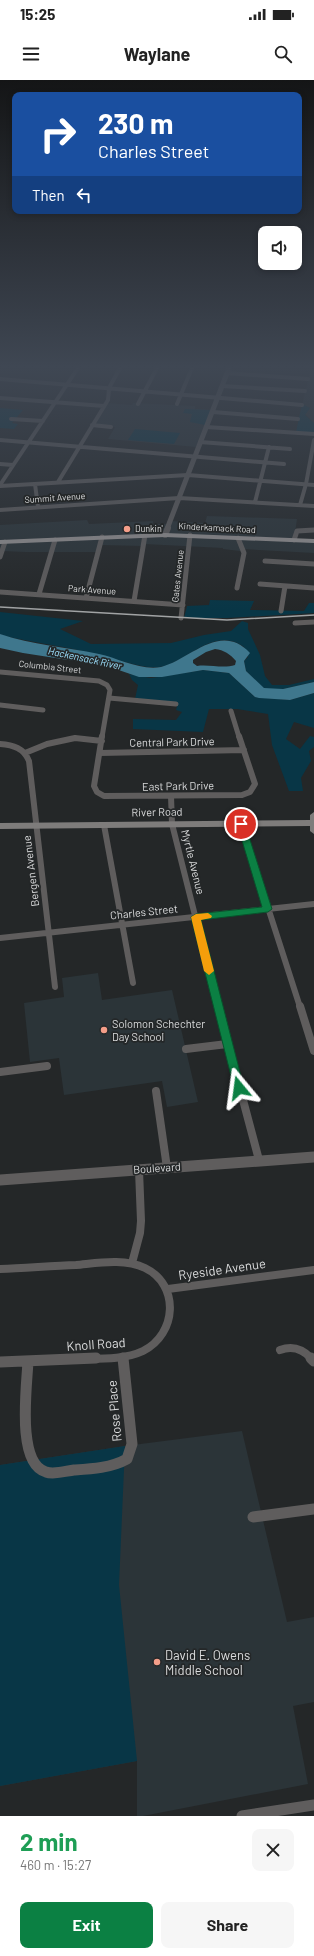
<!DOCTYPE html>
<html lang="en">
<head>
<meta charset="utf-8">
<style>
	:root { --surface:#fff; --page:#f6f6f6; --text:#222; --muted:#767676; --accent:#0b8043 }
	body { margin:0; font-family:Barlow,sans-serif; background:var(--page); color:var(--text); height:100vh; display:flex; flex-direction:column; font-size:15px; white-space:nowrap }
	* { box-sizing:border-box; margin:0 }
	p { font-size:13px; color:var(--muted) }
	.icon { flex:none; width:22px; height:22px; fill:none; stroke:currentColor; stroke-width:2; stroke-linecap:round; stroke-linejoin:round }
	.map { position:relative; height:1736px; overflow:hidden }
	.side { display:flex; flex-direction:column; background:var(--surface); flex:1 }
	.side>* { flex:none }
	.hud { position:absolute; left:12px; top:12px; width:290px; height:122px; border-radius:8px; box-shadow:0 2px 6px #0003; background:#1a4fa0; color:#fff; overflow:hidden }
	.buttons { position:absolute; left:258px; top:146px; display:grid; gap:8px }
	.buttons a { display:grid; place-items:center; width:44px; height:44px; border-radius:8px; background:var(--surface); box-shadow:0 2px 6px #0003; font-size:20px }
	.pin { position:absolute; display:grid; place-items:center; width:34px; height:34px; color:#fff; margin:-17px; border:2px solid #fff; border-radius:50%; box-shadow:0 1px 4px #0007 }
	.me { position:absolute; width:44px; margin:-22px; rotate:344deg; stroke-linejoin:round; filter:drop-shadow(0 0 3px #0008) }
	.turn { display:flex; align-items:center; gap:14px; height:84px; padding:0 20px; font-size:18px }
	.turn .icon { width:52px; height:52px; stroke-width:2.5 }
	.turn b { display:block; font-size:28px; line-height:34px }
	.then { display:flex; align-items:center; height:38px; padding:0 20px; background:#0003; gap:8px; font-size:15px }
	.round { display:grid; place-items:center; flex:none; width:42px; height:42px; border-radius:8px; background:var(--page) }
	.overview { display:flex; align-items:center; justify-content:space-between; height:68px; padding:0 20px }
	h1 { font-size:24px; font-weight:700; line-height:30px; color:#1e9e55 }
	.button { display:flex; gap:8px; margin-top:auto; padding:8px 20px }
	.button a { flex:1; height:46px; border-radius:8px; background:var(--accent); color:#fff; font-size:16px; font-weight:700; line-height:46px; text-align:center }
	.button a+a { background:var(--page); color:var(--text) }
	.status { display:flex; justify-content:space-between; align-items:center; height:28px; padding:0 20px; background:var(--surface); direction:ltr }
	.status svg { height:11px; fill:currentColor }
	header { display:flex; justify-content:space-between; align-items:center; height:52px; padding:0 20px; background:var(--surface); font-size:18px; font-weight:700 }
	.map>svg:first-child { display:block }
	.built { fill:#2b3438 }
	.green { fill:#083646 }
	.water { fill:#3f778d; fill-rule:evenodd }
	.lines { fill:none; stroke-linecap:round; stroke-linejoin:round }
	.minor-far4 { stroke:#5f5d5d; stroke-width:4 }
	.minor-far3 { stroke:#5f5d5d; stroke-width:5 }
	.minor-far2 { stroke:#5f5d5d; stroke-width:6 }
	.minor-far1 { stroke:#5f5d5d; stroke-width:8 }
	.minor { stroke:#5f5d5d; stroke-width:11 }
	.tertiary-far2 { stroke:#5f5d5d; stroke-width:5 }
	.tertiary-far1 { stroke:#5f5d5d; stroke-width:6 }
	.tertiary { stroke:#5f5d5d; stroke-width:11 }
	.secondary { fill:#7e7c7b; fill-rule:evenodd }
	.primary { fill:#969393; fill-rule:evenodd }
	.rail { stroke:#a1a3a4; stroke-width:1.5 }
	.route { fill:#0b8043; stroke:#07532c }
	.slow { fill:#f59e0b }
	.poi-dot { fill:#f49e89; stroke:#242728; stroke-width:1.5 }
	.labels { text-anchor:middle; stroke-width:3.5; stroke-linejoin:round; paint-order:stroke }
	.far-street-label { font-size:9px; fill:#dadbdc; stroke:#242728 }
	.far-poi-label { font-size:9px; fill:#dadbdc; stroke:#242728; text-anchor:start }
	.far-water-label { font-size:10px; font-style:italic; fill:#9ce0fd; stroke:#242728 }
	.street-label { font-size:11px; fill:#dadbdc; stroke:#242728 }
	.poi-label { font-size:11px; fill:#dadbdc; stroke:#242728; text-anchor:start }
	.near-street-label { font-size:13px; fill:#dadbdc; stroke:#242728 }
	.near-poi-label { font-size:13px; fill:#dadbdc; stroke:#242728; text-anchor:start }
</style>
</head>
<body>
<div class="status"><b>15:25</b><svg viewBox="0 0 49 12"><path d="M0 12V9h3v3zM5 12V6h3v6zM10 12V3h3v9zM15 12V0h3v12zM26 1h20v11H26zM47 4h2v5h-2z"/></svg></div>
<header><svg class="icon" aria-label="menu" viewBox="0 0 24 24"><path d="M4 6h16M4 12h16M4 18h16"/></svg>Waylane<svg class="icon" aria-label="search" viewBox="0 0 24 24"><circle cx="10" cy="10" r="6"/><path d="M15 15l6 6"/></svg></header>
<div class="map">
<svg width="314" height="1736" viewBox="0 0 314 1736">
	<rect width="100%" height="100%" fill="#242728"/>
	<!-- built -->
	<path class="built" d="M311,288H314V343L305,334L310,328L302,325Z
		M106,323L132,325L133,323L195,326V329L214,330L196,367L108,359L115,347L92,345Z
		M207,436L297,439L294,460L314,461V473L242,469L240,471L223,469V468L144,464L143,466L100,465L98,472H25L2,471L0,473V445L87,440L89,444L153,441V444H169L170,441L205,443Z
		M98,893L102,920L172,910L198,1022L167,1027L162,1001L64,1015L59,978L30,982L24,923L64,917L62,898Z
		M242,1351L287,1542L314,1537V1622L293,1626L308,1704L143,1736H137V1681L0,1706V1385L125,1366Z"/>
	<!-- green -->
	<path class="green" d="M302,324L310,328L305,335L314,343V354L296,352Z
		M0,328L23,330L12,343L18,344L14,349L0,348Z
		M185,329L211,330L205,345L190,342L192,334L183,333Z
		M135,349L180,353L174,364L128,360Z
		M210,520L254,521L250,530L304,531L309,523H314V533L227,538H184L187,526L209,525Z
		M0,532L83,541L60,549L91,564L171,563L204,555L231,551L242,541L248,543V549L260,575L265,596L272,605H289L314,599V602L283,609H264L246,591L244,581L248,577L244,567C214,545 186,583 160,587C140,589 119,579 100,575C69,567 36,563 4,556L0,554Z
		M203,590L229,593L255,617L290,620L314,613V648L294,642L286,659L300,669L310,656L314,657V667L309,671L311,681L301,698L303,711H289L272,665L268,634L237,629H209L203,652L133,649V639L176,640L182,632L176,630L178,623L135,619L138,605L132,600L129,594L151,598Z
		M125,1366L119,1505L137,1681L0,1706V1385Z"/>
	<!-- water -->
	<path class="water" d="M0,554C32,565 66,567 99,574C118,578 141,591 161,587C190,580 220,541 250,573L244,581L246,591L264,608L283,609L314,602V613L290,620L259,618L255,617L229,593L203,590L162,597H139L107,586L23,573L0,568ZM215,569C224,570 230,574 236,581L235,585C223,589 209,584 197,586L193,583V580L206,572Z"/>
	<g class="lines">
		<!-- minor-far4 -->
		<path class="minor-far4" d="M227,293L308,299
			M0,299L302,325
			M222,306L305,311
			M0,318L104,326
			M138,324L157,288
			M177,324L192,288
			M213,332L298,339
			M11,339L43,341
			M92,345L111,347
			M206,347L314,354
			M0,360L284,384
			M200,362L290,369
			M0,384L13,385
			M58,402L108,320L109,308L120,288
			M35,404L38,427
			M0,405L78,288
			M0,406L188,395L314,405
			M255,422L269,367
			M300,425L306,404L314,360
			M0,430L179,418L314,426"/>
		<!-- minor-far3 -->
		<path class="minor-far3" d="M294,460L297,451L314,450
			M0,477L5,462
			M265,481L314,484
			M260,504L314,508
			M237,508L244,473L238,458
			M0,512L183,525
			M39,514L55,460
			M86,518L102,457
			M134,521L145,455
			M281,531L285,506
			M181,538L190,455
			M295,543L314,542
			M0,592L99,601L107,605L110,610L102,657
			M109,618L176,624
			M0,625L43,630
			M231,631L239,657"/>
		<!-- minor-far2 -->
		<path class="minor-far2" d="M102,656L94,706L97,712L104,716L242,715L250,712L255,704L239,656
			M0,664C13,665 24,668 29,681L55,907
			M25,673L47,664L75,658L102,661
			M100,673L244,670
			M171,716L172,744L218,927
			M241,744L300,927
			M104,745L133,903
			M0,858L314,824"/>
		<!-- minor-far1 -->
		<path class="minor-far1" d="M218,926L259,1080
			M300,926L314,971
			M186,969L227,964
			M0,992L47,986
			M156,1011L167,1088
			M132,1183L140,1153L141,1141L139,1090
			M0,1189C25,1188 51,1186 76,1185C98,1183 124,1178 145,1188C180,1205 177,1254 143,1271C122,1281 94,1278 71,1279
			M168,1209L314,1190
			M280,1270C293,1265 303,1269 312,1279
			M123,1277V1279"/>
		<!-- minor -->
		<path class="minor" d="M311,1278L314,1281
			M28,1281C27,1305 16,1384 46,1392C54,1395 66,1391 74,1390C91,1389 111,1388 127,1379L132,1364L123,1278
			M0,1282L96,1278
			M253,1437L314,1429
			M242,1736L314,1725"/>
		<!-- tertiary-far2 -->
		<path class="tertiary-far2" d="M167,449L229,288"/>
		<!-- tertiary-far1 -->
		<path class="tertiary-far1" d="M165,455L168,448"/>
		<!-- tertiary -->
		<path class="tertiary" d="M0,1100L314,1077"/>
		<!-- secondary -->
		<path class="secondary" d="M314,732V754L310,751V746L0,749V743L310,740V735Z"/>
		<!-- primary -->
		<path class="primary" d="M165,453L314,459V463L165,457L0,464V460Z"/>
		<!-- rail -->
		<path class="rail" d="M0,527L227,540L314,535"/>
	</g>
	<!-- sky -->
	<linearGradient id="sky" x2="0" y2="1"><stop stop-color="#141516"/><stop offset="0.54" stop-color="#3f4753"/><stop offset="1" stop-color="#3f4753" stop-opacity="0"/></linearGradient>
	<rect width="314" height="531" fill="url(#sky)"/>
	<!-- route -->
	<path class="route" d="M241,741L245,744L272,829L268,832L201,840L244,1008L239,1012L234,1008L191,837L196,834L262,827L237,744Z"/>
	<!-- slow -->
	<path class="slow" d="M208,833L212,836L211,838L201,840L214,891L209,895L204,891L191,837L196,834Z"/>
	<!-- markers -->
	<g class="poi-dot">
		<circle cx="127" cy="449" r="4"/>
		<circle cx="104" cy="950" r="4"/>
		<circle cx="157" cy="1582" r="4"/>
	</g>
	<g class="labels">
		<!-- far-street labels -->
		<g class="far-street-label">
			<text transform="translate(55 418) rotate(-4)" y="3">Summit Avenue</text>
			<text transform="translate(217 448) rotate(3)" y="3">Kinderkamack Road</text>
			<text transform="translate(178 496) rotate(-84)" y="3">Gates Avenue</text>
			<text transform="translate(92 510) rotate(4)" y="3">Park Avenue</text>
			<text transform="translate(50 587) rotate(6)" y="3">Columbia Street</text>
		</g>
		<!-- far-poi labels -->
		<g class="far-poi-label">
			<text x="135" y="452">Dunkin'</text>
		</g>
		<!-- far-water labels -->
		<g class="far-water-label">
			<text transform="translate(85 578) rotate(12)" y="4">Hackensack River</text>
		</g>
		<!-- street labels -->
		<g class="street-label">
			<text transform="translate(172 662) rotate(-1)" y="4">Central Park Drive</text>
			<text transform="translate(178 706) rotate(-1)" y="4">East Park Drive</text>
			<text transform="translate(157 732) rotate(-1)" y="4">River Road</text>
			<text transform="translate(193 782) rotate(76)" y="4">Myrtle Avenue</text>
			<text transform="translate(31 791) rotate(-97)" y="4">Bergen Avenue</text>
			<text transform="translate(144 832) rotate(-6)" y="4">Charles Street</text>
			<text transform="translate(157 1088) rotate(-4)" y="4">Boulevard</text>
		</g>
		<!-- poi labels -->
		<g class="poi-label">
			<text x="112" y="948">Solomon Schechter<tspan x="112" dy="13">Day School</tspan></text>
		</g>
		<!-- near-street labels -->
		<g class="near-street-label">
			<text transform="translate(222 1189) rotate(-8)" y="5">Ryeside Avenue</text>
			<text transform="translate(96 1264) rotate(-4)" y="5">Knoll Road</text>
			<text transform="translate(114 1331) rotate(-95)" y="5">Rose Place</text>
		</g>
		<!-- near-poi labels -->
		<g class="near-poi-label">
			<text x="165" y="1580">David E. Owens<tspan x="165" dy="15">Middle School</tspan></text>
		</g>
	</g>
</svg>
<div class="buttons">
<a><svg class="icon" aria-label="sound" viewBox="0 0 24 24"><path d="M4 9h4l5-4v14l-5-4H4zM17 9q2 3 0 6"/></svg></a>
</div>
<div class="pin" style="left:241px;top:744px;background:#d93025"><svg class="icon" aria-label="arrive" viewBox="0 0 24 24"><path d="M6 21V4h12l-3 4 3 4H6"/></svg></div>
<svg class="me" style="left:239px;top:1008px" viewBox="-20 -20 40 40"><path d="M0-17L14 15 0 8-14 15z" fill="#0b8043" stroke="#fff" stroke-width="4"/></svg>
<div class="hud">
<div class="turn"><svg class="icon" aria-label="right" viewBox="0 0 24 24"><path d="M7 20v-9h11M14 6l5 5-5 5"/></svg><div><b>230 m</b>Charles Street</div></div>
<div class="then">Then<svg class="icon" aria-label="left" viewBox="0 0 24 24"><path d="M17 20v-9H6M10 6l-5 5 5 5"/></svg></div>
</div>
</div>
<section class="side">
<div class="overview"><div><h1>2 min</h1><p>460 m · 15:27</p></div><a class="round"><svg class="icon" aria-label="close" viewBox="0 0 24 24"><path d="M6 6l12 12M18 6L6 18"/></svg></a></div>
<div class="button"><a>Exit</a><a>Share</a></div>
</section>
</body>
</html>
